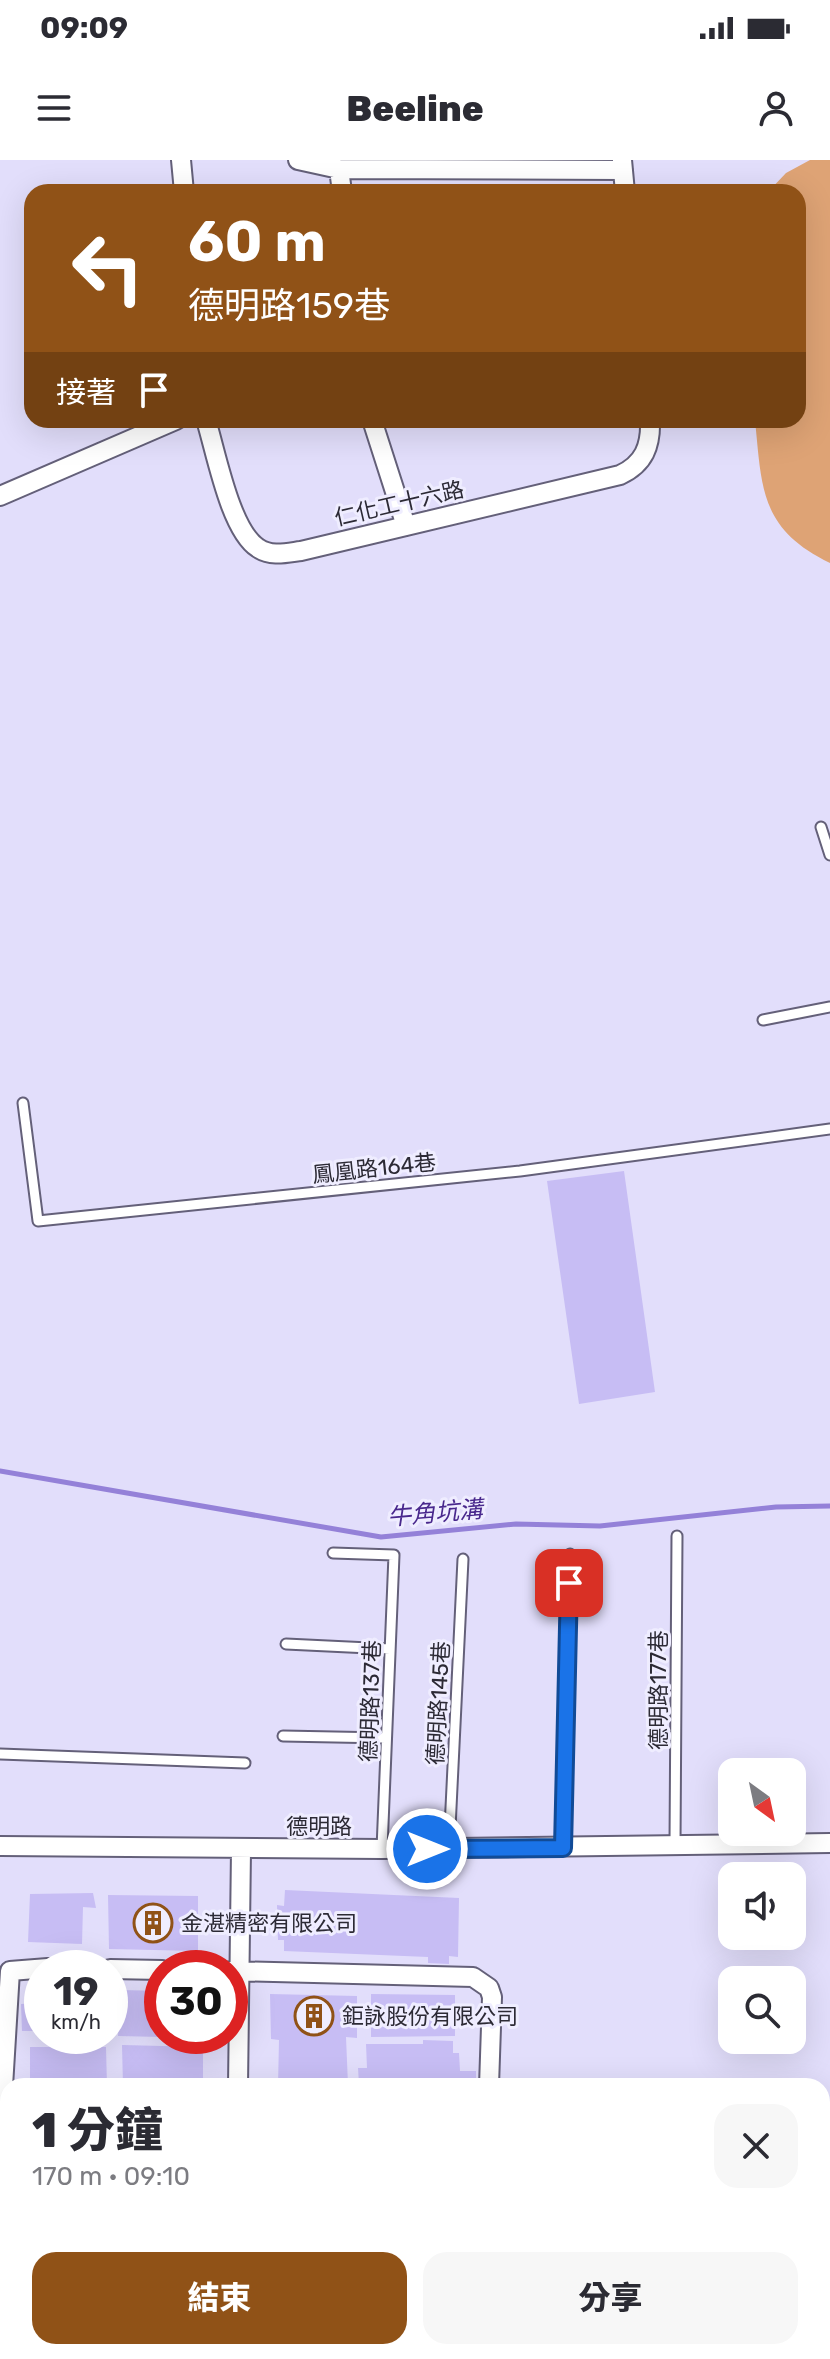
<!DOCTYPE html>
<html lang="zh-TW">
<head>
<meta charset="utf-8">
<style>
	:root { --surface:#fff; --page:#f7f7f7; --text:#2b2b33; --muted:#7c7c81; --accent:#905217 }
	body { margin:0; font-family:Rubik,"Noto Sans TC",sans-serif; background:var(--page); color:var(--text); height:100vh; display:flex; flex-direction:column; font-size:30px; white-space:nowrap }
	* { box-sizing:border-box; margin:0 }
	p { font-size:26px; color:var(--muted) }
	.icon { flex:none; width:44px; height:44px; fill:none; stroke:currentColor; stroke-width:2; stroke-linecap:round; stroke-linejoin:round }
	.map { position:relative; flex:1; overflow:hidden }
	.details { position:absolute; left:0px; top:1918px; width:830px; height:282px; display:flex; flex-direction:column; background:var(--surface); border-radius:24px 24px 0 0; box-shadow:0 8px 32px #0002 }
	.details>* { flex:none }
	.top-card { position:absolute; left:24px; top:24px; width:782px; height:244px; border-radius:24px; box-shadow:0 8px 32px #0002; background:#905217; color:#fff; overflow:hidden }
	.needle { width:52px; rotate:147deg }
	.tools { position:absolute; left:718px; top:1598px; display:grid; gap:16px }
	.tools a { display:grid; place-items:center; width:88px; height:88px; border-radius:16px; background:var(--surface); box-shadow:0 8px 32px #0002; font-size:40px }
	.speed { position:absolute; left:24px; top:1790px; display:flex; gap:16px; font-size:40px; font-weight:700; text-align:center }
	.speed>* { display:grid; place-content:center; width:104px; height:104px; border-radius:50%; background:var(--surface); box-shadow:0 8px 32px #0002; line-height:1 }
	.speed small { font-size:20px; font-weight:400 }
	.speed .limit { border:12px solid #d22; background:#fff; color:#111 }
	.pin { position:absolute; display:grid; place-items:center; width:68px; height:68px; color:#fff; margin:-34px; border-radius:16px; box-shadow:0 4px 12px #0006 }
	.me { position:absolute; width:88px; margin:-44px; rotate:90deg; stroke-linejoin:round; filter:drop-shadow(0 0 6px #0008) }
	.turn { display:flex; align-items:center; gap:28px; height:168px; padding:0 32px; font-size:36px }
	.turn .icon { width:104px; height:104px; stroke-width:2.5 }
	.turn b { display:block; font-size:56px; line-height:68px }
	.then { display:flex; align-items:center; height:76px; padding:0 32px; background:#0003; gap:16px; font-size:30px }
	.round { display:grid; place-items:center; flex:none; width:84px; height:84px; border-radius:24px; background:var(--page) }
	.summary { display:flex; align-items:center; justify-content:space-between; height:136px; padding:0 32px }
	h1 { font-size:48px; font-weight:800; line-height:60px }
	.primary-button { display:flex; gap:16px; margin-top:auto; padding:16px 32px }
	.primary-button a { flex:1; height:92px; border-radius:24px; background:var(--accent); color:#fff; font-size:32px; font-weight:800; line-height:92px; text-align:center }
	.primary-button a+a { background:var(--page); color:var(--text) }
	.status { display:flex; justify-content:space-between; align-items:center; height:56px; padding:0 40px; background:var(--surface); direction:ltr }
	.status svg { height:22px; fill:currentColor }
	header { display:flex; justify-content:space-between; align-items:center; height:104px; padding:0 32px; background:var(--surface); font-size:36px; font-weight:800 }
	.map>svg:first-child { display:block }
	.green { fill:#dea375 }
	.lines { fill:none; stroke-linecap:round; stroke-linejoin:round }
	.stream { stroke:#9481d8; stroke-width:5 }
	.building { fill:#c7bdf4 }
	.lane-casing { stroke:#646079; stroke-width:13 }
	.street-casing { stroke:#646079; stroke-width:22 }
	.lane { stroke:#fff; stroke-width:9 }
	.street { stroke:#fff; stroke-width:18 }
	.route-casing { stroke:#114b97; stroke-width:20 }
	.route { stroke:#1a73e8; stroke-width:14 }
	.labels { text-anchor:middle; stroke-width:6; stroke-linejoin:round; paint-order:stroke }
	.street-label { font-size:22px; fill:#2c2a35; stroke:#efedff }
	.poi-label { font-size:22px; fill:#2c2a35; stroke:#efedff; text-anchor:start }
	.water-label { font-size:24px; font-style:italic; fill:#49288d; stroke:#efedff }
</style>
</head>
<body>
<div class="status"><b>09:09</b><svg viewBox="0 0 49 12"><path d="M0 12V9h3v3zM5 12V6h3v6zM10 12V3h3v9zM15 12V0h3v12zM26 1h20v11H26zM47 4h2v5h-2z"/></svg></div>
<header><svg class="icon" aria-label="menu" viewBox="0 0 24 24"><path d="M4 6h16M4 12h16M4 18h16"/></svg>Beeline<svg class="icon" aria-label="person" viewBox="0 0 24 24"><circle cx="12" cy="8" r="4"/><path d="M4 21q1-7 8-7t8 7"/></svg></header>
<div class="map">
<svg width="830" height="2199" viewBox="0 0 830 2199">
	<rect width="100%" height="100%" fill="#e2defb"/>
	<!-- green -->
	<path class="green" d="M810,0H830V403C760,369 762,329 755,260H798V32H768L786,13Z"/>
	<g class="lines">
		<!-- stream -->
		<path class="stream" d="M0,1311L381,1377L516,1364L600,1366L776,1347L830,1346
			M822,2165H830
			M514,2192L523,2199
			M653,2192V2199"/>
	</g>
	<!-- building -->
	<path class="building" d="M624,1011L655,1232L579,1244L547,1021Z
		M285,1730L459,1738L458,1797L449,1796V1804L428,1803V1797L284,1791V1780H278L277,1745L284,1746Z
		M93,1733L96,1748L83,1747L82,1784L28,1782L30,1734Z
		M108,1735L198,1736V1791L109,1789Z
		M37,1828H42V1871H22L21,1844L38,1843Z
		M120,1830L162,1831V1877L118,1876Z
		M270,1834L357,1836V1878L346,1877L348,1925L278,1926L279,1880L271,1879Z
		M371,1834L455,1835V1876L371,1877Z
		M423,1880L453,1881V1893H459L460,1911H476V1926H460V1922L359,1924L358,1908H367L366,1884H423Z
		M122,1885L203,1887V1926H123Z
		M30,1887H106L107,1926H30Z
		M48,2192H207V2199H48Z
		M284,2192H347V2199H284Z
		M684,2192H777V2199H684Z
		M779,2192H803L830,2199H779Z
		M388,2196H451V2199H388Z"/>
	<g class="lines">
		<defs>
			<path id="lane" d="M821,667L830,695
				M763,860L830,847
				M23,943L38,1061L520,1011L830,969
				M333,1393L394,1395L382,1689
				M286,1484L390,1489
				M283,1576L386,1578
				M0,1594L245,1603
				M675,1684L677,1376
				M563,1688L570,1394
				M449,1689L463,1399"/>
			<path id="street" d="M181,0L184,32
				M298,0L339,9L623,10
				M622,0L625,32
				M339,9L342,32
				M206,260C216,292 230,370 258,388C271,397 286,393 301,391L620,315C644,304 651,286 650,260
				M372,260L406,366
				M0,336L176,260
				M0,1686L382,1689L830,1683
				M110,1809L162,1810
				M230,1811L473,1817L489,1828L492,1837L489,1926
				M238,1926L241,1690
				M0,1976L10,1811L48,1808
				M234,2199L235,2192
				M481,2199V2192"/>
		</defs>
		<!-- lane casing -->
		<use href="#lane" class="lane-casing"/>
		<!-- street casing -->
		<use href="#street" class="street-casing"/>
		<!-- lane -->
		<use href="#lane" class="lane"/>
		<!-- street -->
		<use href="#street" class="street"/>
	</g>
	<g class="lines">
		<defs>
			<path id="route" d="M427,1689L563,1688L569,1423"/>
		</defs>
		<!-- route casing -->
		<use href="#route" class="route-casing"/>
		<!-- route -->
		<use href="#route" class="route"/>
	</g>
	<!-- icons -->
	<defs>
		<symbol id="building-ring" viewBox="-11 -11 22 22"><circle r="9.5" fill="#efedff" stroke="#905217" stroke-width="1.5"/><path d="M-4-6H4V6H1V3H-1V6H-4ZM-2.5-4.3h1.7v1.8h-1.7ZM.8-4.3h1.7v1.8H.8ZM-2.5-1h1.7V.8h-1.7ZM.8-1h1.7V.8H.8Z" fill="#905217"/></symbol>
	</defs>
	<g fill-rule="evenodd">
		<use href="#building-ring" x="131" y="1741" width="44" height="44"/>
		<use href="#building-ring" x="292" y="1834" width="44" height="44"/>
	</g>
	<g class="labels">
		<!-- street labels -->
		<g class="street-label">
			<text transform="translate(399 343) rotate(-13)" y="8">仁化工十六路</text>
			<text transform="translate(374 1008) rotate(-6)" y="8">鳳凰路164巷</text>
			<text transform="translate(658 1530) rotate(-90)" y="8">德明路177巷</text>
			<text transform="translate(370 1541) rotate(-88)" y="8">德明路137巷</text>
			<text transform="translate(438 1543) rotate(-87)" y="8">德明路145巷</text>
			<text x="319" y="1674">德明路</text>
		</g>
		<!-- poi labels -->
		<g class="poi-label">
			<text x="181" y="1771">金湛精密有限公司</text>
			<text x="342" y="1864">鉅詠股份有限公司</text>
		</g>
		<!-- water labels -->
		<g class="water-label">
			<text transform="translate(435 1353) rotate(-5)" y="8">牛角坑溝</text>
		</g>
	</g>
</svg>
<div class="tools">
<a><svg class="needle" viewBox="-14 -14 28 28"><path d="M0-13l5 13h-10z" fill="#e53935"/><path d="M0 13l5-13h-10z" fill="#7c7c81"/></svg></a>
<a><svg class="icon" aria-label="sound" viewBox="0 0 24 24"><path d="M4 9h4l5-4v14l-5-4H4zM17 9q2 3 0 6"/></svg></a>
<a><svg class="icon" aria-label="search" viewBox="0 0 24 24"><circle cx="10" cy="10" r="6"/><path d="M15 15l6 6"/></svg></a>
</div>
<div class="speed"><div>19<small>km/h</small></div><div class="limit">30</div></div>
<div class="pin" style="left:569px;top:1423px;background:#d93025"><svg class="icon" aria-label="arrive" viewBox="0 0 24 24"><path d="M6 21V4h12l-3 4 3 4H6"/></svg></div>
<svg class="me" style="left:427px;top:1689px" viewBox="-20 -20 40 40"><circle r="17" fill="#1a73e8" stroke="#fff" stroke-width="3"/><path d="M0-11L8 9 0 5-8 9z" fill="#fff"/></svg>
<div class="top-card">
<div class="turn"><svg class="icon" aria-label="left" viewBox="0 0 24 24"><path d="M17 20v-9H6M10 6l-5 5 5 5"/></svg><div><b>60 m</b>德明路159巷</div></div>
<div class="then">接著<svg class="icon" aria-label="arrive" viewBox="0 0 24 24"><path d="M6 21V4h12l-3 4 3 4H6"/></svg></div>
</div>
<section class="details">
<div class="summary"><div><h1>1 分鐘</h1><p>170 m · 09:10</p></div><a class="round"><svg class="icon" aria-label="close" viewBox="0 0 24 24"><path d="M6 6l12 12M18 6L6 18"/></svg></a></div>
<div class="primary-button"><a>結束</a><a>分享</a></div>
</section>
</div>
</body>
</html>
